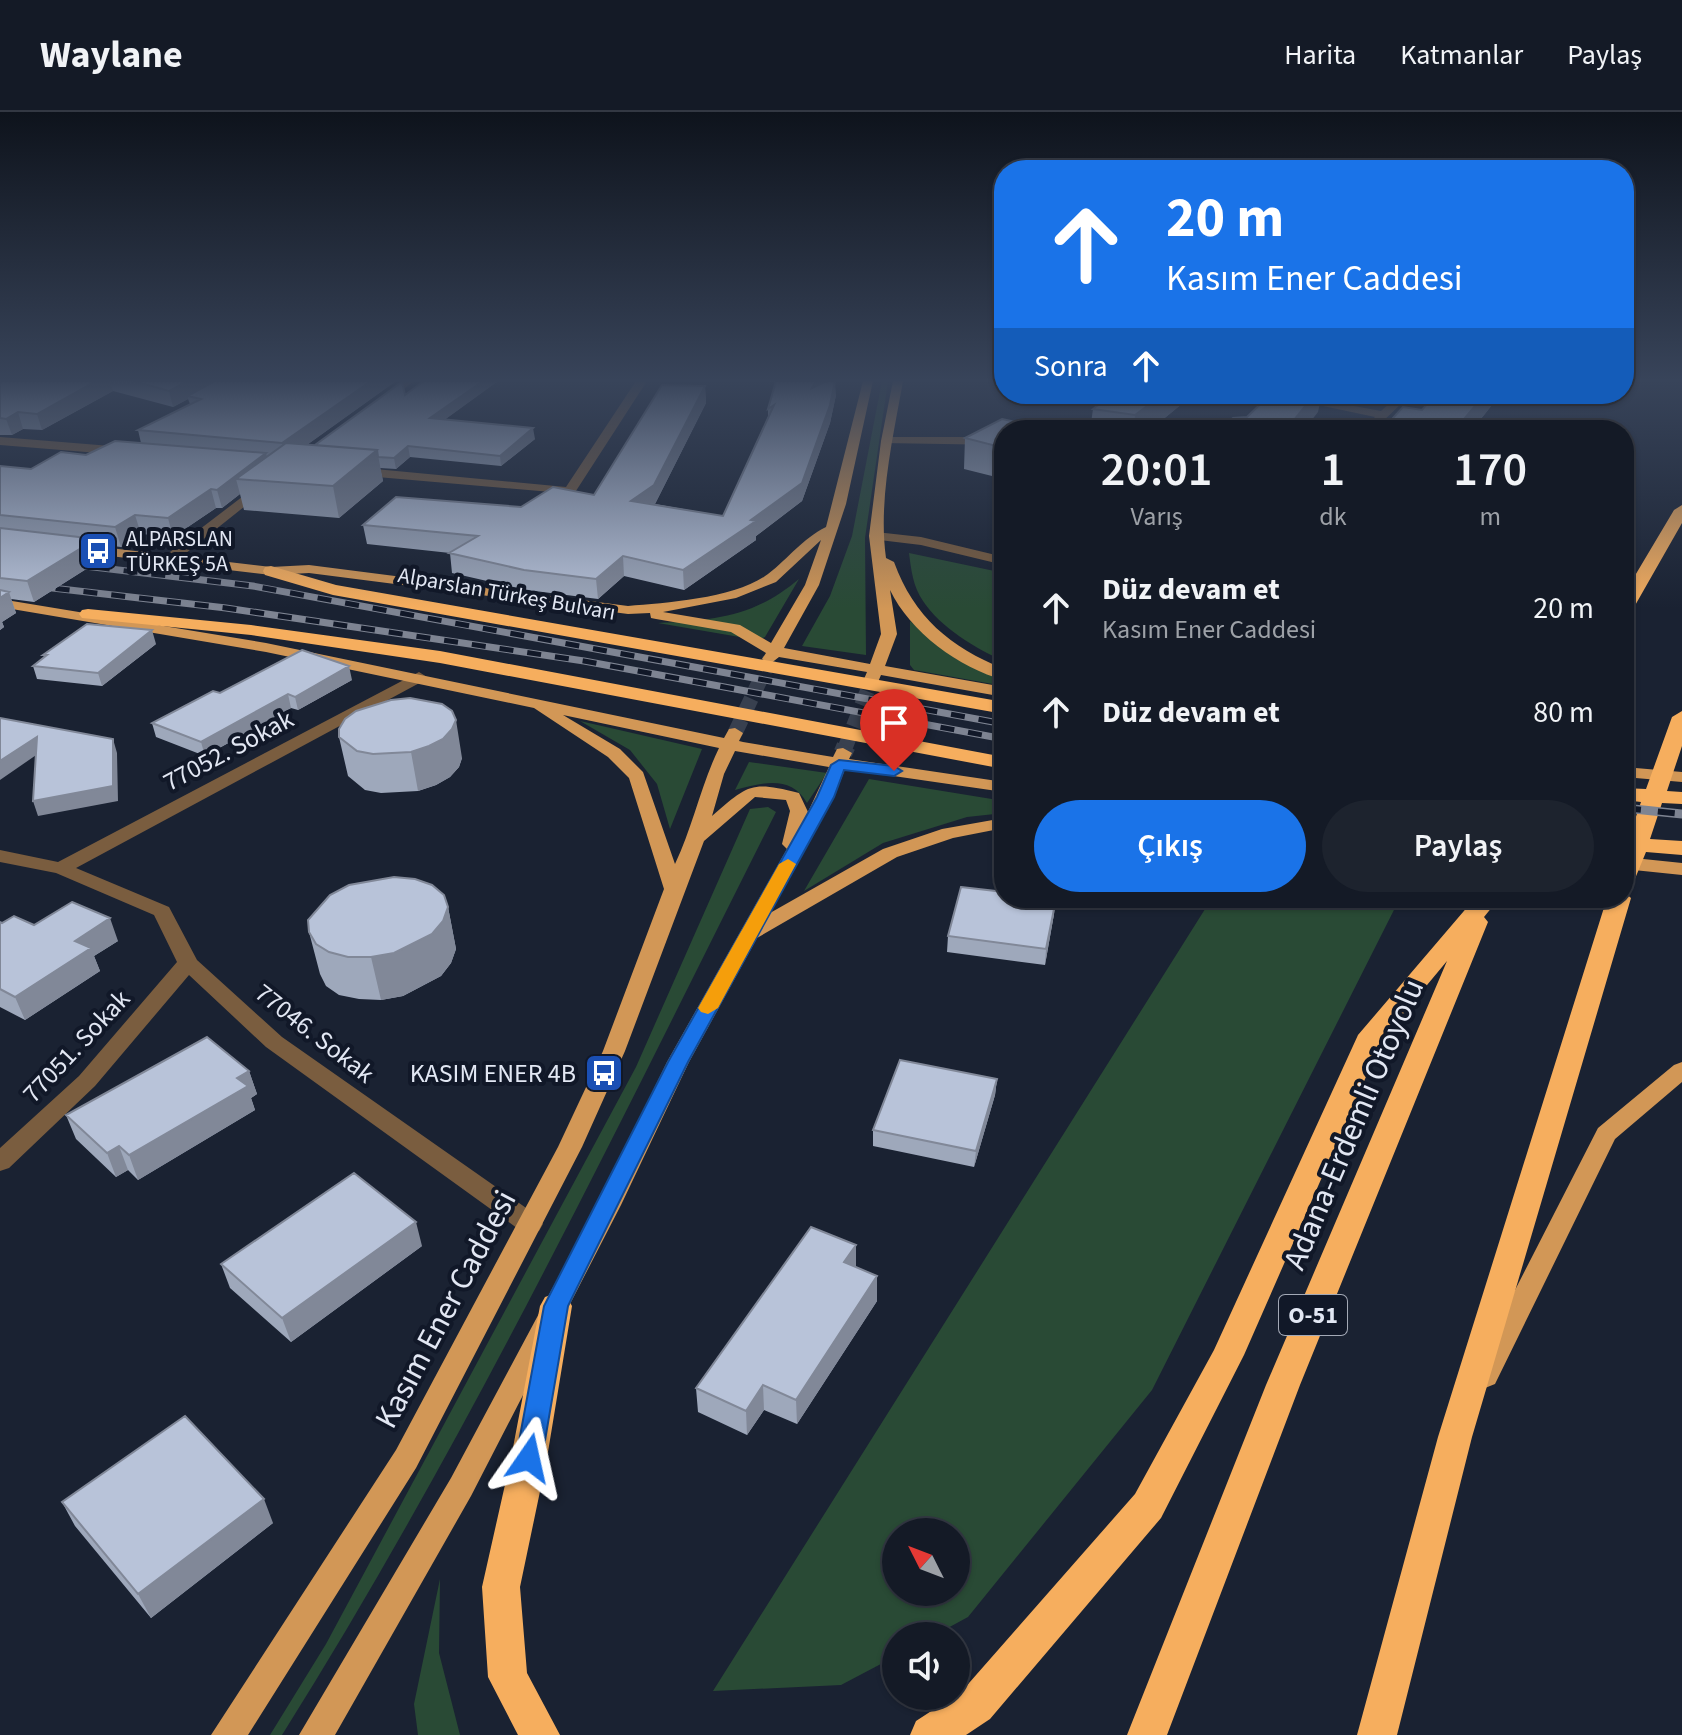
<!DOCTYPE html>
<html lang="tr">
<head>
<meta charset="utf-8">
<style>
	:root { --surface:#141a26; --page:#1d232e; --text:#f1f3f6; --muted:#9da1a7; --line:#333843; --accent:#1a73e8 }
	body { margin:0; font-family:"Source Sans 3",sans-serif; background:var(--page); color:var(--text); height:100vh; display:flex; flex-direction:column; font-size:30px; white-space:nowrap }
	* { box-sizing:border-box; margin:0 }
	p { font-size:26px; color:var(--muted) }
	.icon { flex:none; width:44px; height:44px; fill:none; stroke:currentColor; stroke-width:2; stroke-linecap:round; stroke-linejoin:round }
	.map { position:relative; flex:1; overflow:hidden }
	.drawer { position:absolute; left:994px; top:308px; width:640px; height:488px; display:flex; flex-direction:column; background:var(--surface); border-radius:32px; box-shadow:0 2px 6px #0004,0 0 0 2px var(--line) }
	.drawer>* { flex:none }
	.guide { position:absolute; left:994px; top:48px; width:640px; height:244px; border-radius:32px; box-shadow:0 2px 6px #0004,0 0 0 2px var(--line); background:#1a73e8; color:#fff; overflow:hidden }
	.needle { width:52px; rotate:312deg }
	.controls { position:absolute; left:882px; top:1406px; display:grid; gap:16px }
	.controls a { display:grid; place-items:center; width:88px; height:88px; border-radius:50%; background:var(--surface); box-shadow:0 2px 6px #0004,0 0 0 2px var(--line); font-size:40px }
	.pin { position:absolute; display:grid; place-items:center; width:68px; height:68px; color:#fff; margin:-82px -34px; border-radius:50% 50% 50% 0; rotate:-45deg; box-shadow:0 0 8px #0007 }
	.pin .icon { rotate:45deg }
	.me { position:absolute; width:88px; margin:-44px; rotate:11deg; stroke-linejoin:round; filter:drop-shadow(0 0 6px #0008) }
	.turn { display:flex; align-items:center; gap:28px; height:168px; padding:0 40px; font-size:36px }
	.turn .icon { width:104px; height:104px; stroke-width:2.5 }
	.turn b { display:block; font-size:56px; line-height:68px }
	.then { display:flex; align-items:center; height:76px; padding:0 40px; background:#0003; gap:16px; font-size:30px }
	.eta { display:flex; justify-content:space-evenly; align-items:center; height:136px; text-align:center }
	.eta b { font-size:48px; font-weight:600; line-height:56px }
	.button { display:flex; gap:16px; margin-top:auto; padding:16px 40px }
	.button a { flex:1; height:92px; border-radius:48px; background:var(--accent); color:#fff; font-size:32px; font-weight:600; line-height:92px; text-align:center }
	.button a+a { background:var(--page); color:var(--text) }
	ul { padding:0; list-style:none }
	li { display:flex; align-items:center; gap:24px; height:104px; padding:0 40px }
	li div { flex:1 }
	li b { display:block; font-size:30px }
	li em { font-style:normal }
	header { display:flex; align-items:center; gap:48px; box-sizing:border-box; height:112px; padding:0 40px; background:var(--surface); border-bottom:2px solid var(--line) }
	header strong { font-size:38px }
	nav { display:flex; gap:44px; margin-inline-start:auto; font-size:28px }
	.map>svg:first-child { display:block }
	.green { fill:#294a35; fill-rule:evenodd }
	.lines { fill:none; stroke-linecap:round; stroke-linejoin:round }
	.major-tunnel-far1 { stroke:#38404f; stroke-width:15; stroke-dasharray:15 8; stroke-linecap:butt }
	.major-tunnel { stroke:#38404f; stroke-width:19; stroke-dasharray:19 10; stroke-linecap:butt }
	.minor { fill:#7a5d3f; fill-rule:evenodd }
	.major { fill:#d29756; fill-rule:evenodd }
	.highway { fill:#f6ae5e; fill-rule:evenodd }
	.rail-far1-casing { stroke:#7e8492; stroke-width:7 }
	.rail-casing { stroke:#7e8492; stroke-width:9 }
	.rail-far1 { stroke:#111828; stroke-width:5; stroke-dasharray:14; stroke-linecap:butt }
	.rail { stroke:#111828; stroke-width:6; stroke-dasharray:17; stroke-linecap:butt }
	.wall { fill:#9ea8bb }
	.shaded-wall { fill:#818898 }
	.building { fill:#b8c3d9; stroke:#818898; stroke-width:2 }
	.route { fill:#1a73e8; stroke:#114b97; stroke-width:2 }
	.slow { fill:#f59e0b }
	.labels { text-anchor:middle; stroke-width:8; stroke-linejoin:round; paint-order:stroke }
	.far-poi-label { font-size:22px; fill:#e2e7f3; stroke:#111828; text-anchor:start }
	.far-street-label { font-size:22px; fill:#e2e7f3; stroke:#111828 }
	.shield { fill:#111828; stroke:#a3a9b6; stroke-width:2 }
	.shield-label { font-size:24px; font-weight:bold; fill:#e2e7f3 }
	.street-label { font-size:26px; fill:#e2e7f3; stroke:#111828 }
	.poi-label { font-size:26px; fill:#e2e7f3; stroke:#111828; text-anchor:end }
	.near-street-label { font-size:32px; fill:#e2e7f3; stroke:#111828 }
</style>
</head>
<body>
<header>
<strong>Waylane</strong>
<nav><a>Harita</a><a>Katmanlar</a><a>Paylaş</a></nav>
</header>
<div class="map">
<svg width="1682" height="1623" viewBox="0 0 1682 1623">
	<rect width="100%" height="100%" fill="#1a2232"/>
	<!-- green -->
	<path class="green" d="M882,269H888L865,426L866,543L802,534L830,484L852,424Z
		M909,441L1004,461V549C976,537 940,515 923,489C913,475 911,457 909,441Z
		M799,467L765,525L757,528L658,511C715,508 754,505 799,467Z
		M910,509L955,546L1004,569V574L914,558L910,553Z
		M580,609L702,637L670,717L657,672L630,638Z
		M749,650L827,661L807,691C791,662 761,671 735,678Z
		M869,667L1004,689V701L967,705L883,731L804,779Z
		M768,695L776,700C619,1012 468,1327 282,1623H270L326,1532L636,955L750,697Z
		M1212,786H1400L1152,1278L968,1505L933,1524H896V1544L841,1573L713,1579ZM896,1420H956V1480H896Z
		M440,1467L439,1541L460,1623H418L414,1592Z"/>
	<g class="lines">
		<!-- major-tunnel-far1 -->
		<path class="major-tunnel-far1" d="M735,621L770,547
			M845,636L872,567"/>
		<!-- major-tunnel -->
		<path class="major-tunnel" d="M843,641L846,634"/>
		<!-- minor -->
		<path class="minor" d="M402,269H414L387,290H379V286Z
			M636,269H647L574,382L354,363L348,359L354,355L566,375Z
			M1266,282H1289L1381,299L1400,282H1411L1374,318H1361L1375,305Z
			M0,325L123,335L129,339L123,343L0,333Z
			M887,325H1004V333L883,331L881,329Z
			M259,372L269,375L176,449H166V443Z
			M876,420L921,425L1004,445V453L921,433L871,427V421Z
			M419,560L427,565L425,568L76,756L169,795L197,848L282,925L539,1105L543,1112L539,1119L530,1122L521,1119L266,935L189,863L95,974L9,1056L0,1059V1036L79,964L177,850L154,803L56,761L0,750V738L58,750Z"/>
		<!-- major -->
		<path class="major" d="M863,269H873L846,392L819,473L784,536L870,552L881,522L869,424L881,329L893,269H903C893,326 878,389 886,446L894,450C914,505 950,535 1004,557V568C959,556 910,520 890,478L897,522L885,554L1004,575V585L881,563L878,570L872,572L864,567L867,560L779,545L770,552L762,547L766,541L731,520L656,507L651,506L650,501L628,502L309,461L271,463L76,440L69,436L76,432L271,455L309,453L628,494C667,491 737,486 768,462C789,446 802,427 826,415ZM821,428L805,473L771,531L740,513L663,500L736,486L776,470Z
			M0,487L266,531L724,626L729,617L735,616L743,621L739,629L743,630L833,645L837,637L843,636L852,641L849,647L1004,670V680L845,657L834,685L770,801L883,737L942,717L1004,706V716L953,726L897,745L757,826L689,950L621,1093L471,1384L335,1623H299L451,1366L597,1093L667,950L787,737L782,732L790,699L786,688L755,685L704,729L625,939L582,1035L416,1356L248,1623H211L396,1338L558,1035L603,939L664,777L629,666L608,645L534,596L266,540L0,495ZM563,603L719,636C701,673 693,714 675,752L643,660L620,637ZM735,639L829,655L808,700L799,681C751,669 749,672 712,704L724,662Z
			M1624,655L1682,660V670L1624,665Z
			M1624,745L1682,751V763L1624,757Z
			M1682,950V970L1615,1027L1495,1272L1485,1276L1475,1272L1471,1264L1598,1016L1674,953Z"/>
		<!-- highway -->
		<path class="highway" d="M1682,393V411L1633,497L1624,502V482L1674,398Z
			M271,454L336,473L1004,590V602L333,483L265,463L263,459L265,455Z
			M88,497L251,513L440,539L1004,645V657L440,551L251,523L82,506L79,502L82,498Z
			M1682,599V634L1667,679L1682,680V692L1662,691L1650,727L1682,729V743L1646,740L1632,774L1624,776V724L1629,725L1641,690L1624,688V676L1646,677L1672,605Z
			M1624,780L1631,786L1472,1325L1397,1623H1357L1438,1325L1607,786H1624Z
			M1475,786H1495L1497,789L1484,805L1488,810L1300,1273L1167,1623H1127L1266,1273L1447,849L1383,926L1244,1243L1161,1406L990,1607L966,1623H910L916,1609L962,1579L1135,1382L1214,1238L1358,923Z
			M556,1181L567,1185L572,1194L547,1346L520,1475L527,1561L560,1623H518L488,1565L482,1475L511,1346L540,1194L545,1185Z"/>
		<defs>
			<path id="rail-far1" d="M68,452L253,474L1004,612
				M0,470L226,496L584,549L1004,627"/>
			<path id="rail" d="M1624,696L1682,702"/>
		</defs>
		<!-- rail-far1 casing -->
		<use href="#rail-far1" class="rail-far1-casing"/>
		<!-- rail casing -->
		<use href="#rail" class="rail-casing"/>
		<!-- rail-far1 -->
		<use href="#rail-far1" class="rail-far1"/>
		<!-- rail -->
		<use href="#rail" class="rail"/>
	</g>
	<!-- wall -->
	<path class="wall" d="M0,269H396L308,332L315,333L405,283L424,269H498L444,308L535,327L501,354L410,345L396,357L380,356L383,369L339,406L244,398L240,382L222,396H216L173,425L141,422L121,435L97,432L102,447L34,490L11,487L16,501L2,510L4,515L0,518V354L31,357L141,331L138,318L190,292L188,287L173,295L113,279L42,318L23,317L12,323H0Z
		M742,269H825L824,271L836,283L830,311L802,389L756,424V428L684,478L624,464L598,487L527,478L452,461L450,441L367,432L363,413L521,395L594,383L705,274L706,291L655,392L723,404L768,305V297L776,270Z
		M1112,282H1194L1150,318H1090L1093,297Z
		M1436,282H1526L1521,287L1509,291L1496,288L1472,318H1382L1422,298Z
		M1004,318V367L964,357L965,326Z
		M156,532L102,574L37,567L33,554L44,545L43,543Z
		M352,568L298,598L291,596L205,644L156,625L152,611L220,581Z
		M339,625L462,646L459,655L450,665L436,673L418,679L381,681L365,678L348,664Z
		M448,795L456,837L451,851L441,864L403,884L381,888L359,887L339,883L326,874L320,862L309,820Z
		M1054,802L1045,853L947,840L948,824Z
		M0,810L34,813L118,829L94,844L100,859L25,908L0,895Z
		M249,959L257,982L251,986L255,998L138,1068L128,1058L116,1065L76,1027L66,1003Z
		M997,967L995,983L974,1055L873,1034V1018Z
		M422,1134L291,1230L230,1176L221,1152Z
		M856,1155L877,1189L797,1312L764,1298L747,1323L698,1300L696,1276Z
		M62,1390L273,1411L151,1506L75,1414Z"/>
	<!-- shaded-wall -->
	<path class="shaded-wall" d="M96,269H110L113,279L42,318L37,302Z
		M187,269H221L188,284V287L173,295L169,279Z
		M371,269H396L286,348L282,331Z
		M483,269H498L432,317L430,306Z
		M816,269H825L812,292V276Z
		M835,269L836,283L830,311L802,389L756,424V428L684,478L683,458L751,408Z
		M1000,269H1004V276L999,278Z
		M705,274L706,291L655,392L631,389Z
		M1163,282H1194L1150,318H1134L1135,303Z
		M1315,282H1322L1318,300L1304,318H1286Z
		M1485,282H1498L1496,288L1472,318H1455Z
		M1511,282H1526L1521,287L1509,291Z
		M18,300L23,317L12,323L6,307Z
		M533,316L535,327L501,354L500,344Z
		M408,334L410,345L396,357L394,346Z
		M377,338L383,369L339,406L333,374Z
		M266,341L270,359L236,367L240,382L222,396L217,378Z
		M211,377L216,396L173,425L168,406Z
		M135,403L141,422L121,435L115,415Z
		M96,427L102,447L34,490L27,469Z
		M623,444L624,464L598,487L596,467Z
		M9,480L16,501L2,510L4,515L0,518V486Z
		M152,518L156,532L102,574L98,561Z
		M349,554L352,568L298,598L295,585Z
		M288,582L291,596L205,644L201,630Z
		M456,608L462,646L459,655L450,665L436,673L418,679L411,640Z
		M37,625L42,639L0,668V649Z
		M113,627L117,641L118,689L38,704L33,689Z
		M1056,787L1054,802L1045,853L1046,837Z
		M448,795L456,837L451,851L441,864L403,884L381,888L371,845Z
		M110,806L118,829L94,844L100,859L25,908L15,885L75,829Z
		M249,959L257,982L251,986L255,998L138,1068L129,1043L237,966Z
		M997,967L995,983L974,1055L976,1039Z
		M119,1034L128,1058L116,1065L107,1041Z
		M416,1110L422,1134L291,1230L282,1206Z
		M856,1133V1158L844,1150Z
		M877,1164V1189L797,1312L796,1288Z
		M763,1273L764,1298L747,1323L746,1299Z
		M264,1387L273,1411L151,1506L138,1482Z"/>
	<!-- building -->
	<path class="building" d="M0,269H96L37,302L18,300L6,307L0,306Z
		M133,269H187L169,279Z
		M215,269H371L282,331L138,318L201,287L188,284Z
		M424,269H483L430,306L533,316L500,344L408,334L394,346L378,345L377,338L315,333L402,270L405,283Z
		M776,269H816L812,276L827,269H835L830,293L802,371L751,408L756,409L683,458L623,444L596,467L524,458L449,441L478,424L363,413L396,385L521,395L553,375L594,383L662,273L705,274L654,373L631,389L723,404L774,293L768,297Z
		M1112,282H1163L1135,303L1093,297Z
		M1271,282H1315L1286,318H1220L1233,306L1247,305Z
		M1436,282H1485L1455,318H1382L1403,295L1422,298Z
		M1002,307L1052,318H1004V336L965,326Z
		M115,329L266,341L217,378L211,377L168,406L135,403L115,415L0,403V354L31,357L61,340L86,343Z
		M286,331L377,338L333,374L236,367Z
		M0,416L96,427L27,469L0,466Z
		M0,478L9,480L0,486Z
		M87,512L152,518L98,561L33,554L47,543H43Z
		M302,538L349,554L295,585L288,582L201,630L152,611L213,579L220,581Z
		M410,586L442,592L452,599L456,608L452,617L443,627L429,634L411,640L373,642L357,639L339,625V617L345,607L356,599L391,588Z
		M0,606L113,627V674L33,689L37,625L0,649Z
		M394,765L415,767L432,773L444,783L448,795L443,809L432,822L394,841L371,845H348L329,840L316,832L309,820L308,808L330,783L349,773Z
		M961,775L1004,780V786L1056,787L1046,837L948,824Z
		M72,790L110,806L75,829L91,836L15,885L0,877V810L2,811L14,804L34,813Z
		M207,925L249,959L237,966L248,974L129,1043L119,1034L107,1041L66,1003Z
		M900,948L997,967L976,1039L873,1018Z
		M354,1061L416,1110L282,1206L221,1152Z
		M811,1115L856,1133L844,1150L877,1164L796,1288L763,1273L746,1299L696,1276Z
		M185,1304L264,1387L138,1482L62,1390Z"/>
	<!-- sky -->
	<linearGradient id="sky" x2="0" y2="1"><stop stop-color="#0e131c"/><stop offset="0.54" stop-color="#38445a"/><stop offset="1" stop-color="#38445a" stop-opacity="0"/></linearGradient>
	<rect width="1682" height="497" fill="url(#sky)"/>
	<!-- route -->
	<path class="route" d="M839,648L894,654L902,659L894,664L844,658L834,685L688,950L568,1194L542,1346L538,1354L529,1358L519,1354L516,1346L544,1194L668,950L817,685L831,653Z"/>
	<!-- slow -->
	<path class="slow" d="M788,747L796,752L718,896L708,902L701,900L698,896L779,752Z"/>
	<!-- icons -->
	<defs>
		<symbol id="bus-square" viewBox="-11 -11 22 22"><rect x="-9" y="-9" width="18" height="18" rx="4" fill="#1a4fb4" stroke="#111828"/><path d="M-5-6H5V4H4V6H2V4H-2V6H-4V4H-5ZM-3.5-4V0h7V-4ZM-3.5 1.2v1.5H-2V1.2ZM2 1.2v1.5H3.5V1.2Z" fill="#fff"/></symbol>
	</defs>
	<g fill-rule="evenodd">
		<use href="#bus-square" x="76" y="417" width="44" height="44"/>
		<use href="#bus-square" x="582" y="939" width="44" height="44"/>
	</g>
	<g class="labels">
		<!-- far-poi labels -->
		<g class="far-poi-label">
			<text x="126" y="434">ALPARSLAN<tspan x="126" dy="25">TÜRKEŞ 5A</tspan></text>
		</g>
		<!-- far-street labels -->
		<g class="far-street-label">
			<text transform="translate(507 481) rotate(10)" y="8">Alparslan Türkeş Bulvarı</text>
		</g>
		<!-- shield labels -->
		<rect class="shield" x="1279" y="1183" width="68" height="40" rx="6"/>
		<g class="shield-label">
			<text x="1313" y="1211">O-51</text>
		</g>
		<!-- street labels -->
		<g class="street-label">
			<text transform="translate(228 638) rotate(-28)" y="9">77052. Sokak</text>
			<text transform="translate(315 921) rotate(38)" y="9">77046. Sokak</text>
			<text transform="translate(76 934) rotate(-47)" y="9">77051. Sokak</text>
		</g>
		<!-- poi labels -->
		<g class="poi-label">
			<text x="576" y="970">KASIM ENER 4B</text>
		</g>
		<!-- near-street labels -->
		<g class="near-street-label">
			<text transform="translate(1353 1012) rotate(-67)" y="11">Adana-Erdemli Otoyolu</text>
			<text transform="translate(445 1197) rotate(-62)" y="11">Kasım Ener Caddesi</text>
		</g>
	</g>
</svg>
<div class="controls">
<a><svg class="needle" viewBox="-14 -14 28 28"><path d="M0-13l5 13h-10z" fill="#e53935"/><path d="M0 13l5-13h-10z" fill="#9da1a7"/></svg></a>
<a><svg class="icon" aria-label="sound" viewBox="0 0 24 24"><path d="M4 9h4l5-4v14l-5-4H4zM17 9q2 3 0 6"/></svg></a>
</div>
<div class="pin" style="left:894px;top:659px;background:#d93025"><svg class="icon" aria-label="arrive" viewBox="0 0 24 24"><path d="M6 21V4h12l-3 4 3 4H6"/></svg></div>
<svg class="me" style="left:529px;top:1346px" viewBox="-20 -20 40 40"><path d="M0-17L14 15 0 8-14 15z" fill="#1a73e8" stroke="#fff" stroke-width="4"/></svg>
<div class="guide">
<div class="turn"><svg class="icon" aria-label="ahead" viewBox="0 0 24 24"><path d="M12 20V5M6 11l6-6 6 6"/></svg><div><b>20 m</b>Kasım Ener Caddesi</div></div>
<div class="then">Sonra<svg class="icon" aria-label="ahead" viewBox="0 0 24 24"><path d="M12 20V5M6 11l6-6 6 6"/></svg></div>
</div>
<section class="drawer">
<div class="eta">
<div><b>20:01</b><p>Varış</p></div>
<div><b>1</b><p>dk</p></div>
<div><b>170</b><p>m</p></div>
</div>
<ul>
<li><svg class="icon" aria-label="ahead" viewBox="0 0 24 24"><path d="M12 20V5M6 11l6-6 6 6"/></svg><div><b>Düz devam et</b><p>Kasım Ener Caddesi</p></div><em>20 m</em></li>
<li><svg class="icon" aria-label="ahead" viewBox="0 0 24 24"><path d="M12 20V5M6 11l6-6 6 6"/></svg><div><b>Düz devam et</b></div><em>80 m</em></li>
</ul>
<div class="button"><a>Çıkış</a><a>Paylaş</a></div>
</section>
</div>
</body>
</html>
